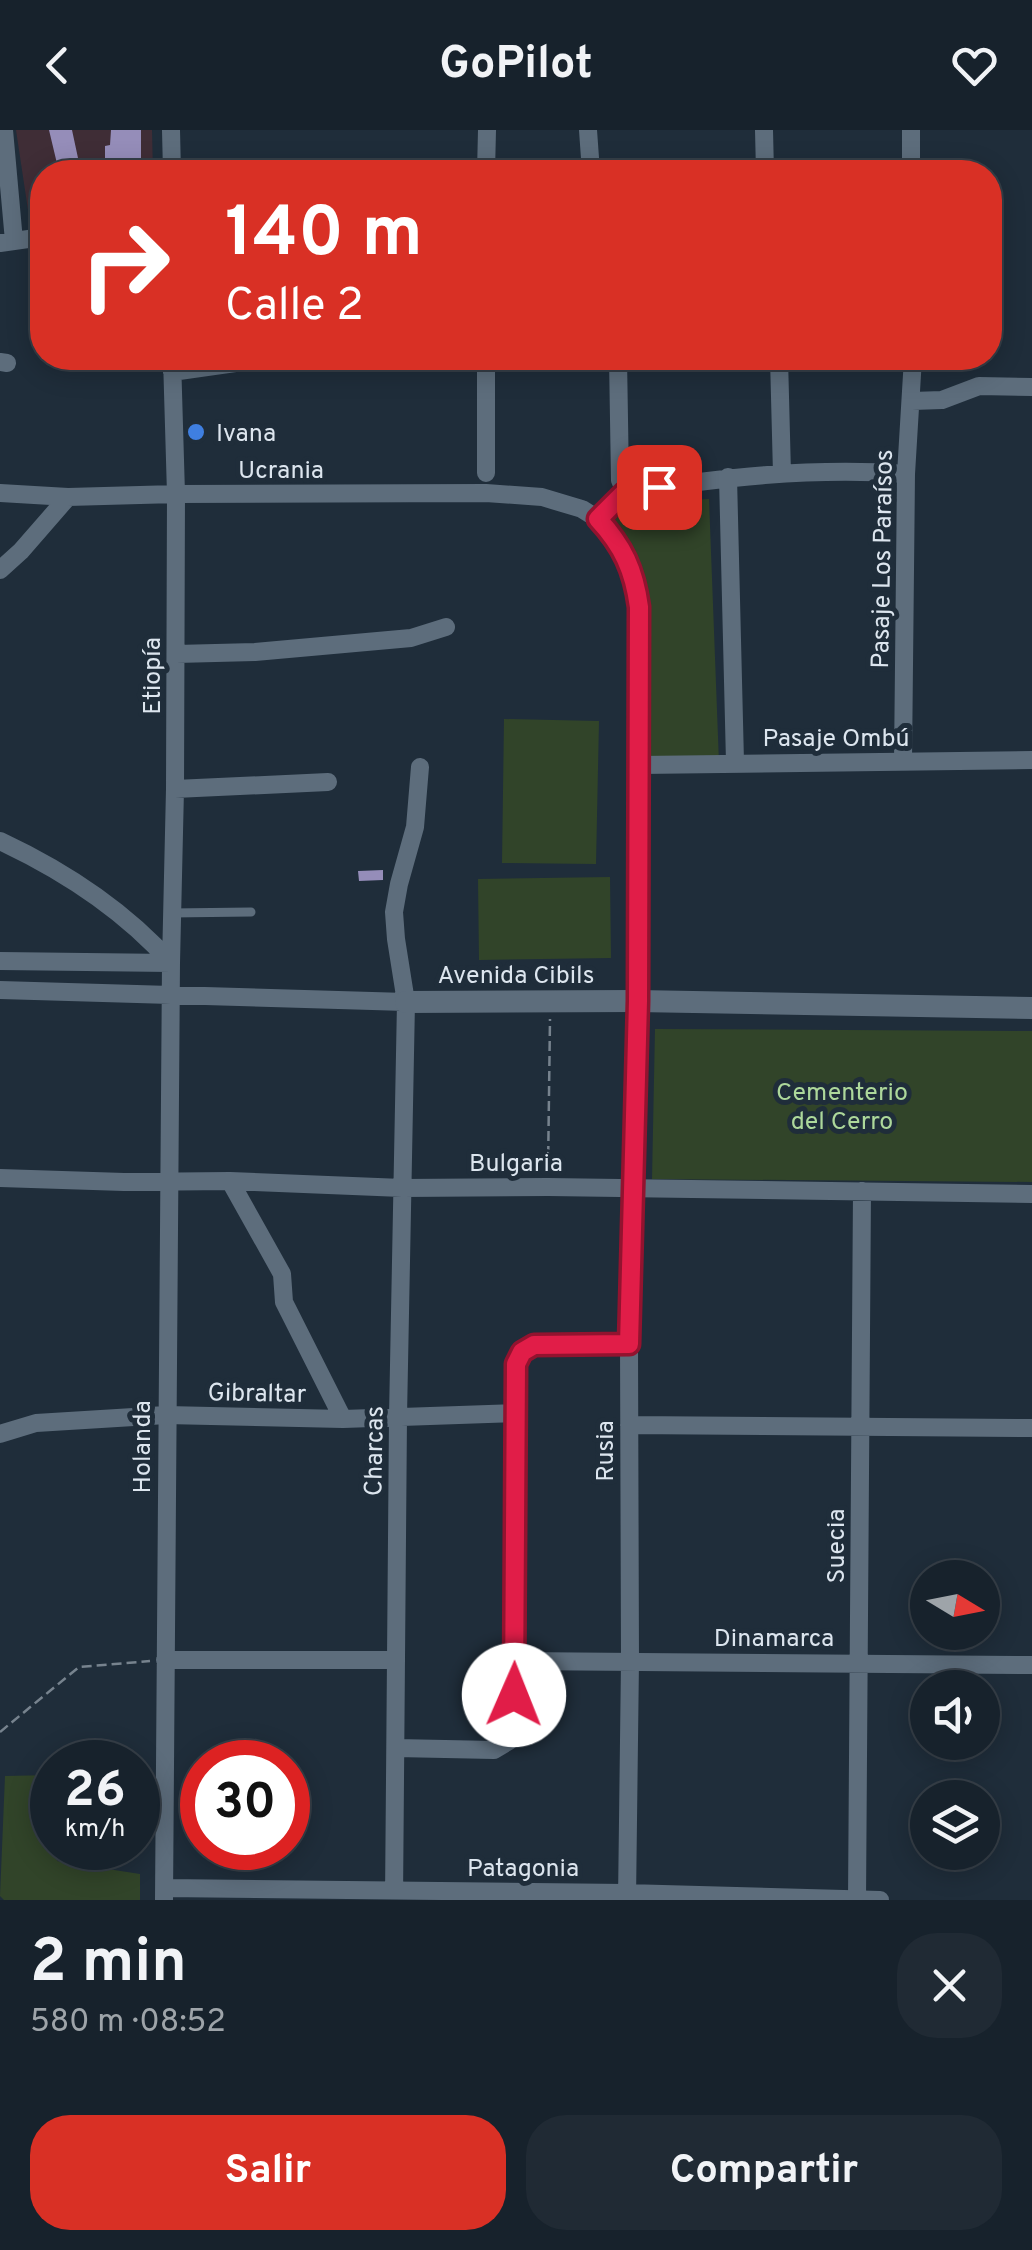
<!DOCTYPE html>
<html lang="es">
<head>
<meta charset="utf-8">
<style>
	:root { --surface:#17222c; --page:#202a34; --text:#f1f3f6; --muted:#9ea4a9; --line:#363f48; --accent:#d93025 }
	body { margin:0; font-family:Overpass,sans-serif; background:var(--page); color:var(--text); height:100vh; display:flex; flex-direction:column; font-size:38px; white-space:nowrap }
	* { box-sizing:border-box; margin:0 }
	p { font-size:32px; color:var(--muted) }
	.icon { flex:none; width:55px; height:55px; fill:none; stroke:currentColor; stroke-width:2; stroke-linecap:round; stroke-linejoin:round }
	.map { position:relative; height:1770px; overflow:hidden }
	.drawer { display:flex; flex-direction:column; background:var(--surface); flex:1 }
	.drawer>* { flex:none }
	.hud { position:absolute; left:30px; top:30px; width:972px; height:210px; border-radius:40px; box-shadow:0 5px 25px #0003,0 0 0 2px var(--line); background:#d93025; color:#fff; overflow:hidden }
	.needle { width:65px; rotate:100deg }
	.buttons { position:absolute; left:910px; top:1430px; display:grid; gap:20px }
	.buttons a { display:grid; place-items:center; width:90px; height:90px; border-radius:50%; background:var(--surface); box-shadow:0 5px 25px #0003,0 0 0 2px var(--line); font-size:50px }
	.speed { position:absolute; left:30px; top:1610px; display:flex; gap:20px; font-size:50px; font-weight:700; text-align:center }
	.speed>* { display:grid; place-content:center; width:130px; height:130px; border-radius:50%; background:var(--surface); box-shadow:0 5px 25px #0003,0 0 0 2px var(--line); line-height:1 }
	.speed small { font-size:25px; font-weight:400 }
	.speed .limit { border:15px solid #d22; background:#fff; color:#111 }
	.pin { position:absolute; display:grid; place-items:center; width:85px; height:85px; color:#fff; margin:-42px; border-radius:20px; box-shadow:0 5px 15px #0006 }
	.me { position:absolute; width:110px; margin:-55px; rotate:1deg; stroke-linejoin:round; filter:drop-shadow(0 0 8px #0008) }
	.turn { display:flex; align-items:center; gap:35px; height:210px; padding:0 30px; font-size:45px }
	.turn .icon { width:130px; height:130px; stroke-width:2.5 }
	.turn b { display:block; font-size:70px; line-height:85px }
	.round { display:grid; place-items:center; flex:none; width:105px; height:105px; border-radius:40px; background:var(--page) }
	.headline { display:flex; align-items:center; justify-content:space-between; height:170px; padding:0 30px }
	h1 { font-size:60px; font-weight:700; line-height:75px }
	.action { display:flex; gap:20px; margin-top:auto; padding:20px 30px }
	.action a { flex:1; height:115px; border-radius:40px; background:var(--accent); color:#fff; font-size:40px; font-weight:700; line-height:115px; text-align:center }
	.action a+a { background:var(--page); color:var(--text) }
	header { display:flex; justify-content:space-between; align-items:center; height:130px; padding:0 30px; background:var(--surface); font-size:45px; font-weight:700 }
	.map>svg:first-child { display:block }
	.education { fill:#3f2d36 }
	.green { fill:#314429 }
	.building { fill:#958db9 }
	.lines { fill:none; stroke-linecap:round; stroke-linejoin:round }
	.path { stroke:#77838e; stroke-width:2.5; stroke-dasharray:10 5; stroke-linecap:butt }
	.service { stroke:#5d6d7c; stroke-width:9 }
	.minor { stroke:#5d6d7c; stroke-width:18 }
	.tertiary { stroke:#5d6d7c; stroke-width:22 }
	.route-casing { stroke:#92132f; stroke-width:25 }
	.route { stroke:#e11d48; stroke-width:18 }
	.shop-dot { fill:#3f7fe0; stroke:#1f2d3a; stroke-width:4 }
	.labels { text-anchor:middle; stroke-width:10; stroke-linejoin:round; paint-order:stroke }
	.poi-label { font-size:25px; fill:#dce5ee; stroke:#1f2d3a; text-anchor:start }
	.street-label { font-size:25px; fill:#dce5ee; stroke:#1f2d3a }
	.park-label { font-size:25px; fill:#add89b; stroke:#1f2d3a }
</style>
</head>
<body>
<header><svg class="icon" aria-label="back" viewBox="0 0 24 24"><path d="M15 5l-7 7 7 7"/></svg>GoPilot<svg class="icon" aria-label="heart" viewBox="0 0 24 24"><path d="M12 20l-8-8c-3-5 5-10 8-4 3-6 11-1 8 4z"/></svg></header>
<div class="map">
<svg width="1032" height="1770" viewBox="0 0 1032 1770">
	<rect width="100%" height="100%" fill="#1f2d3a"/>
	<!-- education -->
	<path class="education" d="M16,0H152L153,42H42V99L31,100Z"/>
	<!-- green -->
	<path class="green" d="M709,369L719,633L646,635L647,482L611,398L616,383L628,373Z
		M504,589L599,591L596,734L502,733Z
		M610,747L611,828L479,830L478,749Z
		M655,899L1032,901V1052L652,1049Z
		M52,1645V1718H56L57,1731L140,1744V1770H4L0,1766L5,1646Z"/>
	<!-- building -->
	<path class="building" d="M49,0H72L81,42H59Z
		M111,0H141V42H105V16L110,15Z
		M383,740V750L359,751L358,741Z"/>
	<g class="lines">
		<!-- path -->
		<path class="path" d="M548,1041L550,889
			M0,1602L79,1537L150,1531"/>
		<!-- service -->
		<path class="service" d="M171,783L251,782"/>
		<!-- minor -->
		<path class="minor" d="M4,0L14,111
			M171,0L172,42
			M588,0L591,42
			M764,0L765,42
			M911,0V42
			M486,42L487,0
			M0,113L42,107
			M618,228L620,350L625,362
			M779,228L782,344
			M0,232L7,233
			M172,242L272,228
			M912,271L942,270L979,256L1032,257
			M486,343V228
			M728,347L735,632
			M625,362C718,348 811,337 906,344
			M0,363L68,367L176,364L486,363L542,367L582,379L598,389L622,417L630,435L639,477L640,635L637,871L629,1214L630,1531L627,1770
			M598,389L625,362
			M0,440L21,421L68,367
			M176,524L255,522L411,508L446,497
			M903,631L906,344L913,228
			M640,635L1032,630
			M175,659L328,652
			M0,711C64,741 124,780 171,833
			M0,831L171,833
			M0,860L406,872
			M0,1048L124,1052L230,1051L402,1058L548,1057L1032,1064
			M230,1051L282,1144L284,1172L343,1289
			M629,1295L1032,1298
			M0,1304L36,1293L166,1285L343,1289L515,1283
			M165,1530H396
			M515,1531L1032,1535
			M396,1618L494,1620L509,1611L513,1598L515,1531L516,1234L522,1222L534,1215L629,1214
			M165,1758L626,1763L880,1770
			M164,1770L171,833L175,659L176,364L172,228
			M394,1770L398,1287L406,872L396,809L394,782L399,754L415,697L420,637
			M857,1770L862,1061"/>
		<!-- tertiary -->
		<path class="tertiary" d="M406,872L637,871L1032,878"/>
	</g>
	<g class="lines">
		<defs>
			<path id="route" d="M514,1565L516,1234L522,1222L534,1215L629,1214L638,871L639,477C634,440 623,416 598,389L625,362L659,357"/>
		</defs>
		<!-- route casing -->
		<use href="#route" class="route-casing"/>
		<!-- route -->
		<use href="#route" class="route"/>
	</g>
	<!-- markers -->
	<circle class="shop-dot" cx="196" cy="302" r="10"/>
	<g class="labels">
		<!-- poi labels -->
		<g class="poi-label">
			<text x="216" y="311">Ivana</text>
		</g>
		<!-- street labels -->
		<g class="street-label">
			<text x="281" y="348">Ucrania</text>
			<text transform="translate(881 429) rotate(-89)" y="9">Pasaje Los Paraísos</text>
			<text transform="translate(151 546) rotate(-90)" y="9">Etiopía</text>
			<text x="836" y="616">Pasaje Ombú</text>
			<text x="516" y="853">Avenida Cibils</text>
			<text x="516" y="1041">Bulgaria</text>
			<text transform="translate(257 1262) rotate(1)" y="9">Gibraltar</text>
			<text transform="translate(141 1317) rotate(-90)" y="9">Holanda</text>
			<text transform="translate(373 1321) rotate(-89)" y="9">Charcas</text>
			<text transform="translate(604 1321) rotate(-90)" y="9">Rusia</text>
			<text transform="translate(835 1416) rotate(-90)" y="9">Suecia</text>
			<text x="774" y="1516">Dinamarca</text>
			<text x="523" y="1746">Patagonia</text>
		</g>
		<!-- park labels -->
		<g class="park-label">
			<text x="842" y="970">Cementerio<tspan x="842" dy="29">del Cerro</tspan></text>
		</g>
	</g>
</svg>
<div class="buttons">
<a><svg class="needle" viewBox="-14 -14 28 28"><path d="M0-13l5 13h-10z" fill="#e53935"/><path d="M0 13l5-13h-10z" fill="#9ea4a9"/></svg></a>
<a><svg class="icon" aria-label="sound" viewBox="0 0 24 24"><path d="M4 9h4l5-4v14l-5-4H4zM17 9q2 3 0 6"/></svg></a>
<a><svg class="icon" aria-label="layers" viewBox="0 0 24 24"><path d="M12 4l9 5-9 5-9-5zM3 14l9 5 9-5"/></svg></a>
</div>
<div class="speed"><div>26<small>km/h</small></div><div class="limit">30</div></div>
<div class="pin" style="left:659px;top:357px;background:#d93025"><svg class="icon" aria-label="arrive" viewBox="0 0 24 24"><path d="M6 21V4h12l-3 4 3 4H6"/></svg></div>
<svg class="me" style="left:514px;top:1565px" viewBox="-20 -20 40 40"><circle r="19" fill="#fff"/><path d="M0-13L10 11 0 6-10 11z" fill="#e11d48"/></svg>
<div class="hud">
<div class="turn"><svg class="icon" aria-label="right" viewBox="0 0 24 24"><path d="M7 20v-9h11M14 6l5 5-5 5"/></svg><div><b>140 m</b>Calle 2</div></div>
</div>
</div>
<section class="drawer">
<div class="headline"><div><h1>2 min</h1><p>580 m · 08:52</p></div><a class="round"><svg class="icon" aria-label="close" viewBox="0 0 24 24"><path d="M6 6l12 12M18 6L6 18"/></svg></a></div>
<div class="action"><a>Salir</a><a>Compartir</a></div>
</section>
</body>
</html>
